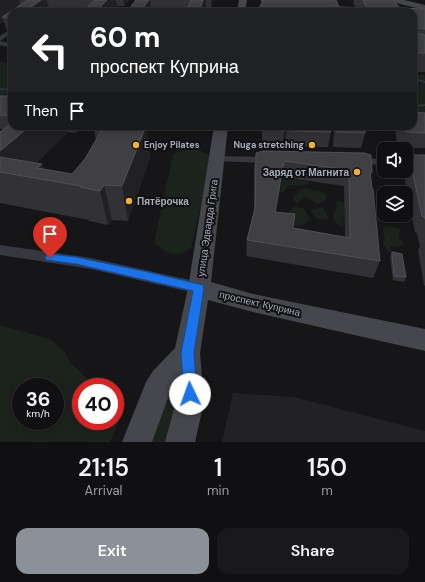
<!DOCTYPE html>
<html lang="en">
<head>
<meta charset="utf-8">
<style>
	:root { --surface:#101012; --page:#19191b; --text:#f1f3f6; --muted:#9c9d9f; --line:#303032; --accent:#8c9099 }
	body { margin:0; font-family:"DM Sans",sans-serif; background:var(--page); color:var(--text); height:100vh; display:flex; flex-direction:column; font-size:15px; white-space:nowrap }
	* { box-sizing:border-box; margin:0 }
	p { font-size:13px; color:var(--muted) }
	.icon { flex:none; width:22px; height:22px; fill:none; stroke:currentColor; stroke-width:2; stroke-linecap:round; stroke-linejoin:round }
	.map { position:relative; height:442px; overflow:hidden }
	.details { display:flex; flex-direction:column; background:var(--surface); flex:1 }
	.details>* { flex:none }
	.hud { position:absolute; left:8px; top:8px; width:409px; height:122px; border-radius:12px; box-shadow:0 2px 10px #0003,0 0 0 1px var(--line); background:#202124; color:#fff; overflow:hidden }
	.buttons { position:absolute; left:377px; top:142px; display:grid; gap:8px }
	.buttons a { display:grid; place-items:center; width:36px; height:36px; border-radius:8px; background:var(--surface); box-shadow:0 2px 10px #0003,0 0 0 1px var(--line); font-size:20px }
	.speed { position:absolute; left:12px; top:378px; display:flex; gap:8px; font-size:20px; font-weight:700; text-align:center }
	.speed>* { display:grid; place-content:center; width:52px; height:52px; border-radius:50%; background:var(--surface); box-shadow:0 2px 10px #0003,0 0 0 1px var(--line); line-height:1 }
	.speed small { font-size:10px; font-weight:400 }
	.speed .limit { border:6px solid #d22; background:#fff; color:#111 }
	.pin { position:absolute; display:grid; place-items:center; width:34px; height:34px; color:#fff; margin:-41px -17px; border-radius:50% 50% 50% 0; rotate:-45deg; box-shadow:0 0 4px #0007 }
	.pin .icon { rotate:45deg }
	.me { position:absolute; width:44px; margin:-22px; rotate:357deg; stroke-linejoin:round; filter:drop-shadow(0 0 3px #0008) }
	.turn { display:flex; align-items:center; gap:14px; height:84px; padding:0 16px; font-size:18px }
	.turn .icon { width:52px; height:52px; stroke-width:2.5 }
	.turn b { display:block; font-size:28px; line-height:34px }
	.then { display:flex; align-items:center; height:38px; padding:0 16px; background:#0003; gap:8px; font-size:15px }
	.eta { display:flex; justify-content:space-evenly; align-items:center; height:68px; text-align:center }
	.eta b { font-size:24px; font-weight:600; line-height:28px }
	.action { display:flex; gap:8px; margin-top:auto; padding:8px 16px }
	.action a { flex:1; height:46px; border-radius:12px; background:var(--accent); color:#fff; font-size:16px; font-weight:600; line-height:46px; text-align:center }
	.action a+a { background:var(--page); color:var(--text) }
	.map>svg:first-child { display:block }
	.built { fill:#222225 }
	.green { fill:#1c231d; fill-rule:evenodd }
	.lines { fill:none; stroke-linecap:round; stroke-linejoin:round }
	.stream { stroke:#2c353c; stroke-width:2 }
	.street { fill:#37383d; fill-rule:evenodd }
	.secondary { fill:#45474d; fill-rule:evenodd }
	.wall { fill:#323236; fill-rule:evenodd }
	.shaded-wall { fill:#212124 }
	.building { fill:#3f3f44; stroke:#4f5156; fill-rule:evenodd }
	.route { fill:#1a73e8; stroke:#114b97 }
	.poi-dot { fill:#f2b134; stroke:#111113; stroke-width:1.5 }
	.labels { text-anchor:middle; stroke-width:4; stroke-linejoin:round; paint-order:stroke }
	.far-poi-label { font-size:9px; font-weight:bold; fill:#a8adb8; stroke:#111113; text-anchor:start }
	.poi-label { font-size:10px; font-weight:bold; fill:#a8adb8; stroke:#111113; text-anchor:end }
	.street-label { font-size:10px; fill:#a8adb8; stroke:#111113 }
</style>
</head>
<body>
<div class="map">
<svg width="425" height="442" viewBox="0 0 425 442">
	<rect width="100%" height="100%" fill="#161618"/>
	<!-- built -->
	<path class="built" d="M233,393L294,397L425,431V442H222Z"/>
	<!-- green -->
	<path class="green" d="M0,62L12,63V102H0Z
		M413,74L425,75V122H413Z
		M184,150H198L209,155L210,166L191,248C176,259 167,254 154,243L173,154Z
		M283,178L311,182L303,186L288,185L285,191L280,193Z
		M305,188L320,191L326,194L327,199L318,204L306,197L300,200L298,204L293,199L299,190Z
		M336,201L345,202L343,227L336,223L333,215L337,208Z
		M294,206L304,209L310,219C304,226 298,228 289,223V212Z
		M323,207L328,218L326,220L317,219L310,210Z
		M385,226L395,227L400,230L399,236L403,243L399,247L391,246V251L399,252V254L390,253L383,244L385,239L383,232Z
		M0,325L51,340L64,351L71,363L96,387H81V421H115V408L121,416L110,442H0ZM21,387H55V421H21Z
		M178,386H180L170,442H147L171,388Z"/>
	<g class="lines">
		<!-- stream -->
		<path class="stream" d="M413,79L425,82
			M0,89L12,90
			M413,106L425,105"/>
		<!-- street -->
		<path class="street" d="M101,7L145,8L148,10L145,12L99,10L98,9Z
			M189,9L211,10L214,12H187V10Z
			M12,28V33L0,41L12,44V48L0,45V36Z
			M217,156L272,157L277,160L272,163L213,161L212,159Z
			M354,158L384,159V165L350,163L349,161L350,159Z
			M0,245L91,258L199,282L204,284L207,288L204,292L199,294L91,269L0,255Z"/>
		<!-- secondary -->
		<path class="secondary" d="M239,0H247L245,12H237Z
			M391,0H404L425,5V10L392,2Z
			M214,126H228L211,282L253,294L425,329V351L253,312L208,300L200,353L204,402L195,442H165L176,402L175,386L168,398L152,442H122L146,382L153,371L175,348L188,288Z"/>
	</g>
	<!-- wall -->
	<path class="wall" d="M0,0H129L124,6H117L118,12H12V41H10L4,22L0,24Z
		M136,0H214L211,9L206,8V12H127Z
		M261,0H336L339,7H355L353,3L354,0H393L400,8L425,9V72H413V12H259L260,5H261Z
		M0,96H12V126H83L76,133L68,132L36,163L42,164L44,169L72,174L85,159L96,140L93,126H146L150,158L128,221L112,220L108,225L89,221V220L0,203V132L4,129H0Z
		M425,113V148H402L397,145L395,126H413Z
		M262,126H319L331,132L328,147L288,146L285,145L282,146L262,144Z
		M334,126H367L361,148L333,147Z
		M256,153L372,172L371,176L380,261L373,278L246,256L247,240L254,213V168ZM282,177L344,186L345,237L293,228L276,212Z
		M409,155H425V286L424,285L418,250L420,246L417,233L415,232L403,171H406V162Z
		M392,252L406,277L404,282L393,280L390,257Z"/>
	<!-- shaded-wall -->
	<path class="shaded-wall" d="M0,0H19L22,10L2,17L4,22L0,24Z
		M35,0H47L50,12H24Z
		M107,0H116L118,12H95Z
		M123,0H129L124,6Z
		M149,0H150L151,12H140Z
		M203,0H206V12H199Z
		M211,0H214L211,9Z
		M30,126H67L68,132L22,176L0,169V151Z
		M74,126H83L76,133Z
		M146,126L150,158L128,221L122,186Z
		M287,130L285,145L282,146L284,131Z
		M284,161L282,177L273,228L275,212Z
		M42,164L47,180L37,168Z
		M104,185L112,220L108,225L100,191Z"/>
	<!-- building -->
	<path class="building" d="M28,0H41L24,12H12V18L2,17Z
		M95,0H107L95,12H82Z
		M136,0H149L140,12H127Z
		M191,0H203L199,12H186Z
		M262,0H336L339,7L367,8L363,0H393L400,8L425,9V29L419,28L417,30L418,34L425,35V53H413V12H260V5H262Z
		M0,96H12V116L0,115Z
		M413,112L425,113V133L408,132L403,130L402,126H413Z
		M12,123V126H30L0,151V132Z
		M104,126H146L122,186L104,185L100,191L80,187L81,186L0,172V157L42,164L37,168L72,174L85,159Z
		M263,126H319L331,132L290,131L287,130L284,131L263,129Z
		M336,126H365V133L336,132Z
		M263,151L364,153L371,155L372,172H370L372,189H373L380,261L247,240L255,208L256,153ZM284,161L349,170L350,238L293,228L295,214L275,212Z
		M409,155H425V219V217L422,216Z
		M392,252L402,254L406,277L394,276Z"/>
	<!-- route -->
	<path class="route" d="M50,254L76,257L148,272L203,285L204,288L194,353L197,394L195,398L190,400L186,398L184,394L181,353L193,291L76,264L46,260L45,258L46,255Z"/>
	<!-- markers -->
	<g class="poi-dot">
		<circle cx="136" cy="145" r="4"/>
		<circle cx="312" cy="145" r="4"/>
		<circle cx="357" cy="172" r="4"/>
		<circle cx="129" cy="201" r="4"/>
	</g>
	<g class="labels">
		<!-- far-poi labels -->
		<g class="far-poi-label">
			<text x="144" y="148">Enjoy Pilates</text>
			<text x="304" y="148" text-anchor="end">Nuga stretching</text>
		</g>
		<!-- poi labels -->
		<g class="poi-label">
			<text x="349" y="176">Заряд от Магнита</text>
			<text x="137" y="205" text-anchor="start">Пятёрочка</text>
		</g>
		<!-- street labels -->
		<g class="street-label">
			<text transform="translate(207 228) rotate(-82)" y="4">улица Эдварда Грига</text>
			<text transform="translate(260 303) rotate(13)" y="4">проспект Куприна</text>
		</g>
	</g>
</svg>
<div class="buttons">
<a><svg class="icon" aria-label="sound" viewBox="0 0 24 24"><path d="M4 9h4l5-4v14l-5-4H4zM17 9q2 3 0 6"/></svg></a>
<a><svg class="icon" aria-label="layers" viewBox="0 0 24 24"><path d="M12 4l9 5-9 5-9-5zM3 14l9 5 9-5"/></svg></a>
</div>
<div class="speed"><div>36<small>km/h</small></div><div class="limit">40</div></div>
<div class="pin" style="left:50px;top:258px;background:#d93025"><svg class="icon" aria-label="arrive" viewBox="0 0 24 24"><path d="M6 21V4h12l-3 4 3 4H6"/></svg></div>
<svg class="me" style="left:190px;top:394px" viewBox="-20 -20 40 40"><circle r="19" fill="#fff"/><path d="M0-13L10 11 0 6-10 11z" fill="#1a73e8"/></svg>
<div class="hud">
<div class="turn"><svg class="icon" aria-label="left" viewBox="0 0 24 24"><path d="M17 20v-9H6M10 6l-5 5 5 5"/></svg><div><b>60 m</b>проспект Куприна</div></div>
<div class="then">Then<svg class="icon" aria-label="arrive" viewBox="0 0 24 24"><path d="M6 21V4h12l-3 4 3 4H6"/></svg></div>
</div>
</div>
<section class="details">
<div class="eta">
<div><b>21:15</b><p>Arrival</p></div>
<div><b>1</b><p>min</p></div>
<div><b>150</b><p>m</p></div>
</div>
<div class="action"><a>Exit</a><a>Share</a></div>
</section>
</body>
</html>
